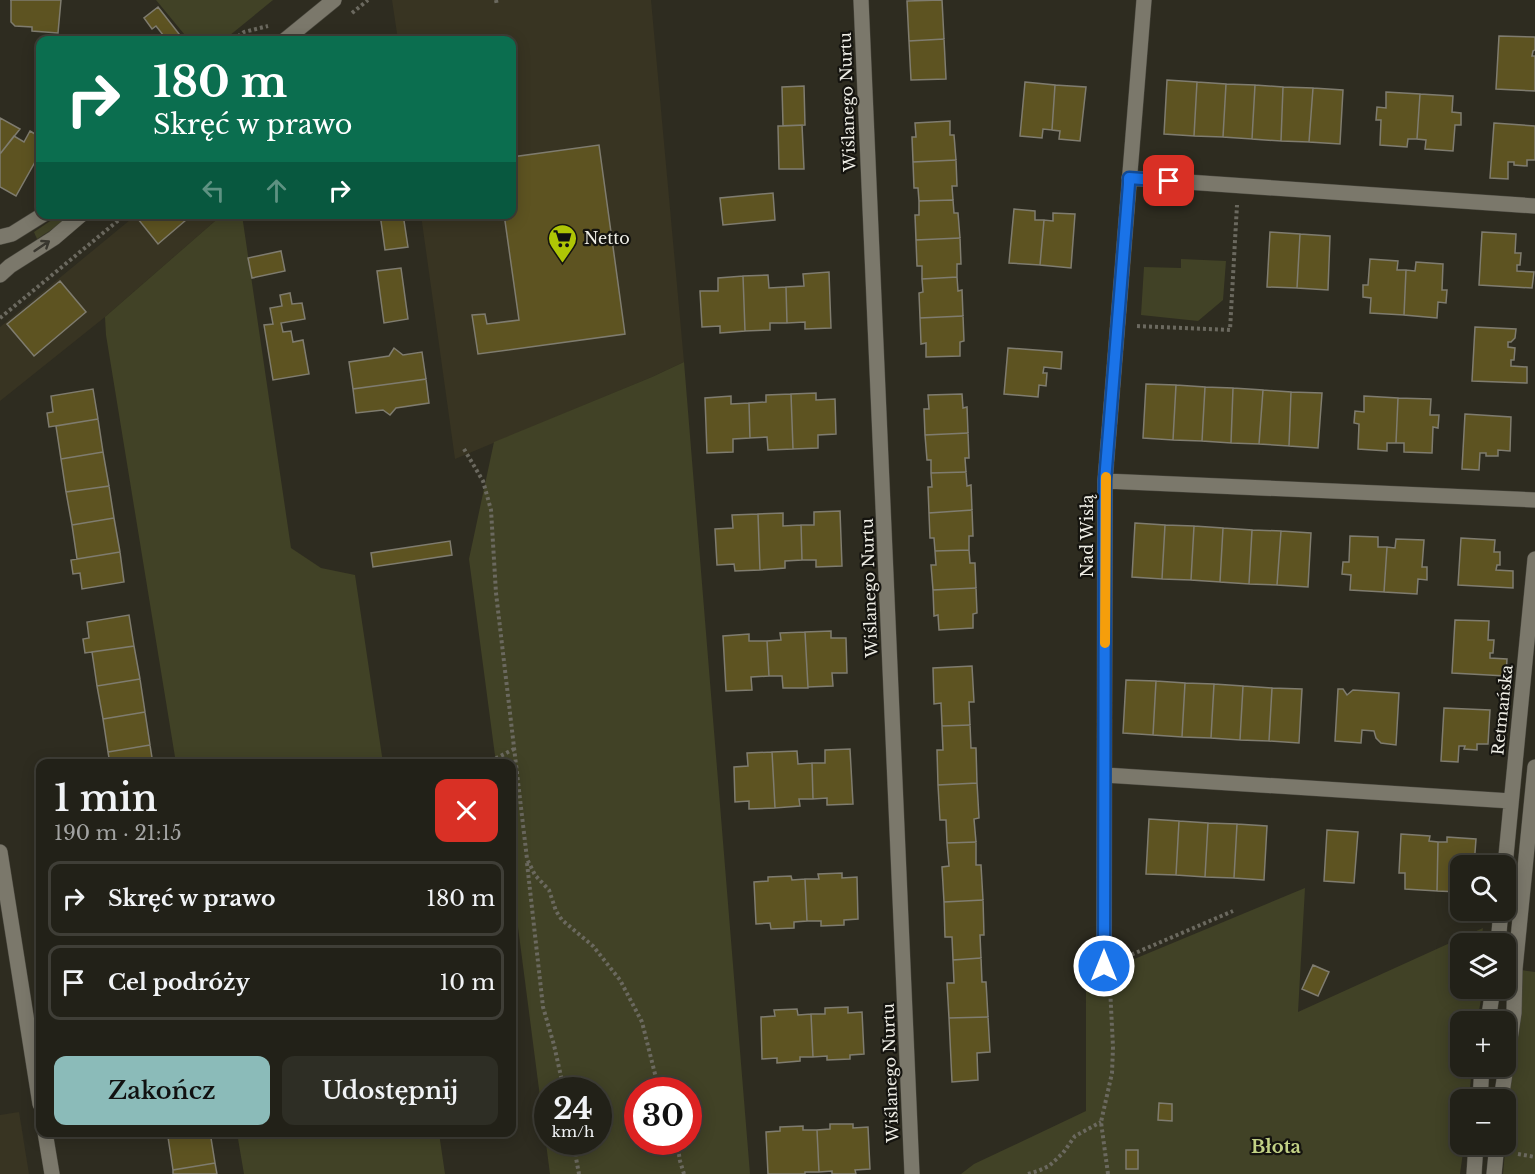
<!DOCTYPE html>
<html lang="pl">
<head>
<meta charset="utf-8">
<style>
	:root { --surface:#222118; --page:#2e2e25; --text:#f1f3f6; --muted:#a2a3a2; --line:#3f3e37; --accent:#8bbbb9 }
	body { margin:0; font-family:"Libre Baskerville",serif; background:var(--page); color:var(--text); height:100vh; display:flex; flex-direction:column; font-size:22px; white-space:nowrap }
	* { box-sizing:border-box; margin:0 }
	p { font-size:20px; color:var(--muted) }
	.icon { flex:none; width:33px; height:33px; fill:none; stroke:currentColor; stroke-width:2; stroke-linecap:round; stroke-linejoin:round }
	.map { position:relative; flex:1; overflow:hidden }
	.details { position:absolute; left:36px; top:759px; width:480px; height:378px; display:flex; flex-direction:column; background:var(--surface); border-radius:12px; box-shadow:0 3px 15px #0003,0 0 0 2px var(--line) }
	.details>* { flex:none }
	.hud { position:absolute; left:36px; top:36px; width:480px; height:183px; border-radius:12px; box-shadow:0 3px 15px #0003,0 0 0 2px var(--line); background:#0b6e4f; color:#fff; overflow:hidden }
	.controls { position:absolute; left:1450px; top:855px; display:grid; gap:12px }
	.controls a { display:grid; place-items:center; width:66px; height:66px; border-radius:12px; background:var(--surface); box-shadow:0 3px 15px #0003,0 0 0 2px var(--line); font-size:30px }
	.speed { position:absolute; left:534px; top:1077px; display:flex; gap:12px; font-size:30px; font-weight:700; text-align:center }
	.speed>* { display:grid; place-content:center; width:78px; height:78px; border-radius:50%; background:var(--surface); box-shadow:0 3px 15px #0003,0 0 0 2px var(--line); line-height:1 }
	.speed small { font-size:15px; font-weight:400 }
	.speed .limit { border:9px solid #d22; background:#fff; color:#111 }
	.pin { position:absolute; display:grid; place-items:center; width:51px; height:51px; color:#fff; margin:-26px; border-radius:12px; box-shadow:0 3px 9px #0006 }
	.me { position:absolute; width:66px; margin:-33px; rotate:0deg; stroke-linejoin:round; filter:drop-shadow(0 0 4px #0008) }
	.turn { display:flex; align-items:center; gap:21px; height:126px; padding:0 18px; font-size:27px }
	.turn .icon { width:78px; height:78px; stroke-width:2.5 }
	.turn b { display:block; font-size:42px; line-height:51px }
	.lanes { display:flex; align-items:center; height:57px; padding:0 18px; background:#0003; justify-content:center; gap:30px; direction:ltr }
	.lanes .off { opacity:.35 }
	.round { display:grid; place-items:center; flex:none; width:63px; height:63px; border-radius:12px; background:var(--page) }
	.summary { display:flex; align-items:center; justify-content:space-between; height:102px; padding:0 18px }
	h1 { font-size:36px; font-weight:600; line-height:45px }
	.button { display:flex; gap:12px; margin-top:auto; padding:12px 18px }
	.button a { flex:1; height:69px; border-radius:12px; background:var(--accent); color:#111; font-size:24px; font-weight:600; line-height:69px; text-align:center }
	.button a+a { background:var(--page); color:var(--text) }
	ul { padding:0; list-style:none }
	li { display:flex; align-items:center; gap:18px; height:75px; margin:0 12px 9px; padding:0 6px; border:3px solid var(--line); border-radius:12px }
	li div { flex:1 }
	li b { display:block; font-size:22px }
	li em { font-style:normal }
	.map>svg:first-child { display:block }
	.built { fill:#383422 }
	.green { fill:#414226; fill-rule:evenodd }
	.building { fill:#5d5321; stroke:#7f7c6f; stroke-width:1.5 }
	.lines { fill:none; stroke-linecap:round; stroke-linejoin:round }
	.service-casing { stroke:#4a483f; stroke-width:16 }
	.minor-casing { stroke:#4a483f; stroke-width:16 }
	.secondary-casing { stroke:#4a483f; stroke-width:16 }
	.path { stroke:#6b695f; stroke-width:4; stroke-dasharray:3 3; stroke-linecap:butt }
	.service { stroke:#7b786b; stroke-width:15 }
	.minor { stroke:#7b786b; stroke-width:15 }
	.secondary { stroke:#7b786b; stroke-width:15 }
	.oneway { stroke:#39372f }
	.route-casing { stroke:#114b97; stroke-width:15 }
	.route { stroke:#1a73e8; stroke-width:10 }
	.slow { stroke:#f59e0b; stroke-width:10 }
	.labels { text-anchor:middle; stroke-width:4.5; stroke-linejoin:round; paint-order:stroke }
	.street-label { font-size:16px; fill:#efeee6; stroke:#15140f }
	.poi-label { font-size:16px; fill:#efeee6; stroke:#15140f; text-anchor:start }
	.neighbourhood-label { font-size:18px; font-weight:bold; fill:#c2d185; stroke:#15140f }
</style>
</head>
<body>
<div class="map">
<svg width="1535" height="1174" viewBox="0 0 1535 1174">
	<rect width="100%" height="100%" fill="#2e2c20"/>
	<!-- built -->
	<path class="built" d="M392,0H651L684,362L652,377L455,459L421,215L512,214V40H398Z
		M136,215H222L105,317L0,401V327Z
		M19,1112L29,1174H0V1115Z"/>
	<!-- green -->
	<path class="green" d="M156,0H273L224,40H189Z
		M59,215H69L54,228L37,239L34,232Z
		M222,215H242L291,548L321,568L355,575L383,763H176L106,335L105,317Z
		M1181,259L1226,261L1223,300L1198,321L1141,315L1144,267L1181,268Z
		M684,362L750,1174H550L512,881V764L496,763L469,559L494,442L652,377ZM598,1090V1142H548V1090ZM688,1090V1142H638V1090Z
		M1305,888L1298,1012L1483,928L1481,943L1461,944V988L1483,989L1477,1021L1461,1022V1066L1472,1067L1469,1099L1461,1100V1144L1464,1145L1460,1174H961L974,1164L1086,1111V966L1115,967Z
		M1521,970L1535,972V1174H1503Z
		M237,1133H439L445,1174H244Z"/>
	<!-- building -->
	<path class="building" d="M10,0H61L58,33L32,31V27L15,26L11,22V0Z
		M942,0L944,39L909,41L907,1Z
		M158,7L183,39L181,40H167L156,26L152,29L144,18Z
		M1499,36L1535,37V50L1533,51L1532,56H1535V91L1496,89Z
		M944,39L946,79L911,80L909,41Z
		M1167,80L1197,82L1194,136L1164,134Z
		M1025,82L1055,85L1052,130L1043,129L1042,138L1020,136Z
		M1197,82L1226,84L1223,137L1194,136Z
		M1226,84L1255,85L1252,139L1223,137Z
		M1055,85L1086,87L1080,141L1059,139L1060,131L1052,130Z
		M1255,85L1283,87L1281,141L1252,139Z
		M804,86L805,125L783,126L782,87Z
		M1283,87L1313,88L1309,142L1281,141Z
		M1313,88L1343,90L1340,144L1309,142Z
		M1386,92L1420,94L1417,139H1408L1407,147L1380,145L1381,120H1376L1377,107L1386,108Z
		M1420,94L1453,96L1452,112L1461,113V125H1455L1453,151L1425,149L1426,140L1417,139Z
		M0,118L20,129L0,154Z
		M950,121V135H954L956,160L913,162L912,137H916L915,123Z
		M1494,123L1535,126V160H1527V166L1514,165V162H1508V179L1490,178Z
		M802,125L804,169H779L778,126Z
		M30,131L40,137V148L39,151L40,153L16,196L0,187V154L14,136L24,142Z
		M599,145L625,334L478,354L472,315L485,314L487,324L519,320L504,214H512V157Z
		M956,160L957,186H952L953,200L919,201L918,188H914L913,162Z
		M773,193L775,220L723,225L720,198Z
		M953,200L954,213H958L960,238L916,240L915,215H919V201Z
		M1014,209L1035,211V220H1044L1040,265L1009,263Z
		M1053,213L1075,214L1071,268L1040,265L1044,220L1053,221Z
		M142,214H193L158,244L138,219Z
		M380,214H403L408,247L385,250Z
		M1270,232L1300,234L1297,288L1267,287Z
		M1482,232L1516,234L1515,253H1521L1520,265H1517V271L1534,272L1532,288L1479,285Z
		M1300,234L1330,236L1328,290L1297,288Z
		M960,238L961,264H957V277L922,279V266H917L916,240Z
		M281,251L285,271L252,278L248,258Z
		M1370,259L1398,261L1397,270H1406L1404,315L1370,313L1371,298L1363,297V285H1368Z
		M1416,262L1443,264L1442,290H1447L1446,303L1438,302L1437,318L1404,315L1406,270L1415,271Z
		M401,268L408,319L384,323L377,271Z
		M829,272L831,328L805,329V322L787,323L786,287L804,286L803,274Z
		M768,275L769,288L786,287L787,323H770V330L745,331L743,276Z
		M743,276L745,331L720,333V326L702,327L700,291H718V278Z
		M957,277L958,291L962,290L963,316L920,318L919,293L923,292L922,279Z
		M60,281L86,312L34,356L7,324Z
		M290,293L292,304L302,303L305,319L281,323L283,332L291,331L293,342L303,340L309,374L273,380L264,325L273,324L270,308L282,306L280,295Z
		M963,316L964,341L960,342V356L926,357V343L921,344L920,318Z
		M1475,327L1516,329L1515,338L1511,342H1508V347L1515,348L1514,360H1511V366L1527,367V383L1472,381Z
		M394,348L403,355L422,352L426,379L353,389L349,362L389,356Z
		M1008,348L1062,352L1061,369L1044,367L1043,373H1047L1046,386L1039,385L1038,397L1004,394Z
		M426,379L429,403L396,408L390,415L383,410L356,413L353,389Z
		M1146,384L1176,385L1173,440L1143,438Z
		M1176,385L1205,387L1202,441L1173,440Z
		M1205,387L1233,388L1231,443L1202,441Z
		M1233,388L1263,390L1259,444L1231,443Z
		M93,389L98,419L49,427L47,413L53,412L51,396Z
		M1263,390L1291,392L1289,446L1259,444Z
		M1291,392L1322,393L1318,448L1289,446Z
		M816,393V400L835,399L836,434L818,435V448L793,449L791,394Z
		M791,394L793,449L768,450L767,437L750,438L749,403L766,402V395Z
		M962,394L963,408L967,407L968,433L925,435L924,409H929L928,395Z
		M731,396V404L749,403L750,438L733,439V452L707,453L705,398Z
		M1364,396L1398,398L1396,443H1387V451L1358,449L1359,424L1354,423L1355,411L1364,412Z
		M1398,398L1431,399L1430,415H1439L1438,428L1433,427L1432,453L1404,452V443H1396Z
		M1465,414L1511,417L1510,451L1498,450V456H1486V453H1480L1479,470L1462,469Z
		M98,419L103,452L61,459L56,426Z
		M968,433L969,458H965L966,472L931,473V460H927L925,435Z
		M103,452L109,486L66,492L61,459Z
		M966,472L967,486L971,485L972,510L929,513L928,487H932L931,473Z
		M109,486L114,518L72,525L66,492Z
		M972,510L973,536H969V550L935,551L934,538H930L929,513Z
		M840,511L842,566L816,567V560H802L801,525H814V512Z
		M783,513V526L801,525L802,560L785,561V568L760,570L758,514Z
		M758,514L760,570L735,571L734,564L717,565L715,529L733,528L732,515Z
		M114,518L120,552L77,559L72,525Z
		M1135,523L1165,525L1162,579L1132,577Z
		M1165,525L1194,526L1191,580L1162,579Z
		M1194,526L1223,528L1220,582L1191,580Z
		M1223,528L1252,530L1249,584L1220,582Z
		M1252,530L1281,531L1277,585L1249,584Z
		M1281,531L1311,533L1308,587L1277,585Z
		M1350,536L1378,537V547H1387L1384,592L1350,590L1351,575L1342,574L1343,562H1349Z
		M1461,538L1495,540L1494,552H1500V565H1497L1496,570L1513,571V588L1458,585Z
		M1396,539L1424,540L1422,567H1427V580L1418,579L1417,594L1384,592L1387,547L1395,548Z
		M450,541L452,555L373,567L371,553Z
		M969,550L970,563H975L976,588L933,590L931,565H936L935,551Z
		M120,552L124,582L82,589L80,573L73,574L71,560Z
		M976,588L977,613L973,614V628L939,630L938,615L934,616L933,590Z
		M129,615L134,646L85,653L83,639L89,638L87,622Z
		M1455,620L1489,621L1488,640H1494L1493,653H1490V658L1507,659L1506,676L1452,673Z
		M831,631V638H846L847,673H832L833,686L808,687L805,632Z
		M805,632L808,688H783L782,676H769L767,641L781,640L780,633Z
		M749,634V641H767L769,676L751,677L752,690L726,691L723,636Z
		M134,646L140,679L97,686L92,652Z
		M972,666L974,702H969L970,725L942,726L941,703L934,704L933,668Z
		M140,679L145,712L103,719L97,686Z
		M1126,680L1156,681L1153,735L1123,733Z
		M1156,681L1185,683L1182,737L1153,735Z
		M1185,683L1214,684L1211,738L1182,737Z
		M1214,684L1243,686L1240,740L1211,738Z
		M1243,686L1272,688L1269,741L1240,740Z
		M1272,688L1302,689L1299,743L1269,741Z
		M1338,689H1343L1347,695L1353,690L1399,693L1396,745L1381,743L1376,738L1374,731L1362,730L1361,743L1335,741Z
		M1444,708L1490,710L1488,744H1477V750L1464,749L1465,746H1459L1458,762L1441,761Z
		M145,712L150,745L108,752L103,719Z
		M970,725L971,748H976L977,783L938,785L937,750H943L942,726Z
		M150,745L153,764H110L108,752Z
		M850,749L853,804L827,805V798L813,799L812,763H825V750Z
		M797,751L798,764L812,763L813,799H799L800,806L775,808L772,752Z
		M772,752L775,808L749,809V801L735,802L734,767L748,766L747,753Z
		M977,783L979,818L974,819L976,842L947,843L946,820H940L938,785Z
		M1149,819L1179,821L1176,875L1146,874Z
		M1179,821L1208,823L1205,877L1176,875Z
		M1208,823L1237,824L1234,878L1205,877Z
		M1237,824L1267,826L1264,880L1234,878Z
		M1327,830L1358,832L1354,883L1324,881Z
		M1401,834L1430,836L1429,841L1438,842L1437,891L1405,889V873H1399Z
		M1447,837L1476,839L1474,866H1461V892L1437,891L1438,842H1447Z
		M976,842V865H981L983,900L944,902L942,867L949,866L947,843Z
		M842,873V878L857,877L858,919L844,920V925L821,926V921H807L805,879H819L818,874Z
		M791,876L792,880L805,879L807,921L794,922V928L771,929L770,923L756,924L754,882L768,881V877Z
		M983,900L984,935H980L981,958L953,960L952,937H945L944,902Z
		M981,958L982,982H986L988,1017L949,1018L947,983H954L953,960Z
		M1313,965L1329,972L1318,996L1302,989Z
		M848,1007V1013L862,1012L864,1054L850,1055V1059L827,1060V1056L813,1057L811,1014H825V1008Z
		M797,1009L798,1015L811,1014L813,1057H800V1061L777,1063V1058L762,1059L761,1017L775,1016L774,1010Z
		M988,1017L990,1052L977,1053L978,1080L952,1082L949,1018Z
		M1159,1103L1172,1104V1121L1158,1120Z
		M830,1124H853V1128L868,1127L870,1169L855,1170L856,1174H832V1171L819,1172L817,1130L830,1129Z
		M803,1126V1130H817L819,1172H805V1174H768L766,1132L780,1131V1127Z
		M167,1132H196L168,1137Z
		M196,1132H210L215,1163L173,1170L168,1137Z
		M1126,1150H1138V1169H1126Z
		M215,1163L217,1174H173V1170Z"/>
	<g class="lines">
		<defs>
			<path id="service" d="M1488,1022L1493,988
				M1480,1100L1482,1066
				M1501,1100L1514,1013L1515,969L1535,767
				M1474,1174L1476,1144
				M1494,1174L1497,1144"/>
			<path id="minor" d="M861,0L912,1174
				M1129,178L1535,206
				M1105,481L1535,500
				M1105,775L1511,801
				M0,852L40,1104
				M1505,866L1535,559
				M1498,944L1501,910
				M1104,966L1105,481L1144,0
				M45,1132L52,1174"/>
			<path id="secondary" d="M285,40L334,0
				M0,237L12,234L44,214
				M0,275L10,266L54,238L82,214"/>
		</defs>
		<!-- service casing -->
		<use href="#service" class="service-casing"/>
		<!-- minor casing -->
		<use href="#minor" class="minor-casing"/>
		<!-- secondary casing -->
		<use href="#secondary" class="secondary-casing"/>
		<!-- path -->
		<path class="path" d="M496,0L497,5
			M352,13L368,0
			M233,40L244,32L268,26
			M0,318L126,214
			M1137,326L1230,330L1237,205
			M464,449L483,481L491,510L496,593L527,859L535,875L549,890L556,911L562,920L593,946L620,980L642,1022L659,1090
			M485,764L514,749
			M527,863L543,1007L554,1045L564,1090
			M1126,957L1233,911
			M573,1142L579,1174
			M677,1142L680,1161L684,1174
			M1518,1154L1535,1157
			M1028,1174L1038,1171L1049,1166L1063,1153L1075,1136L1101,1122
			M1108,1174L1101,1122L1112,1073L1113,1047L1110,987"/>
		<!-- service -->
		<use href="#service" class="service"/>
		<!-- minor -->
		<use href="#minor" class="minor"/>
		<!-- secondary -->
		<use href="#secondary" class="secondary"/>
	</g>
	<!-- one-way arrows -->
	<defs><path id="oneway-shaft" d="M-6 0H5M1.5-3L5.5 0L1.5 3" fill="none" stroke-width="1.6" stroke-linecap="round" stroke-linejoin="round" transform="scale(1.5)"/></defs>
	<use class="oneway" href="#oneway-shaft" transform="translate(42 246) rotate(-34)"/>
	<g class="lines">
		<defs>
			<path id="route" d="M1104,966L1105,481L1129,184V178L1169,181"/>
		</defs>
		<!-- route casing -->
		<use href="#route" class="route-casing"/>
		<!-- route -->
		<use href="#route" class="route"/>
		<!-- slow -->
		<path class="slow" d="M1105,643L1106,477"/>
	</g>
	<!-- icons -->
	<defs>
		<symbol id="supermarket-pin" viewBox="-11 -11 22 30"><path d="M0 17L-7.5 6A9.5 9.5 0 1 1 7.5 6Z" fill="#afc505" stroke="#15140f"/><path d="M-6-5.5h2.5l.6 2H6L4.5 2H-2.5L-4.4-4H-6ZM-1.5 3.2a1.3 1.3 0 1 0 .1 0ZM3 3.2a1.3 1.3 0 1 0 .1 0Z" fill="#111"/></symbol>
	</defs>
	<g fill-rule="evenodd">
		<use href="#supermarket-pin" x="546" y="222" width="33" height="45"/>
	</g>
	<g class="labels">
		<!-- street labels -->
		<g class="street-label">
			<text transform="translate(847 102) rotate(-92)" y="6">Wiślanego Nurtu</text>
			<text transform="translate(1087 536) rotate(-90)" y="6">Nad Wisłą</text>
			<text transform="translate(869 588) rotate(-92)" y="6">Wiślanego Nurtu</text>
			<text transform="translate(1502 710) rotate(-84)" y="6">Retmańska</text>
			<text transform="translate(890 1073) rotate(-92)" y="6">Wiślanego Nurtu</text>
		</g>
		<!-- poi labels -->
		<g class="poi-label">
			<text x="584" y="244">Netto</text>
		</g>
		<!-- neighbourhood labels -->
		<g class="neighbourhood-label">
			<text x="1276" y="1153">Błota</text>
		</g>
	</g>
</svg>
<div class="controls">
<a><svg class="icon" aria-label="search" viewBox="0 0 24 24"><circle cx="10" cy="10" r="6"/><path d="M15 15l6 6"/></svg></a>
<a><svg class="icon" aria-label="layers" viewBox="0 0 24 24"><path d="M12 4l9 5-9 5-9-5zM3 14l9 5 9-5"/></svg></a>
<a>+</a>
<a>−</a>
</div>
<div class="speed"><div>24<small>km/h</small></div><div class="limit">30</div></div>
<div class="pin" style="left:1169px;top:181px;background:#d93025"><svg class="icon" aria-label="arrive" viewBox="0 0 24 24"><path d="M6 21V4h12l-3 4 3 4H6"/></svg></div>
<svg class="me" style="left:1104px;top:966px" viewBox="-20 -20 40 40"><circle r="17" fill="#1a73e8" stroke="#fff" stroke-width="3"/><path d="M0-11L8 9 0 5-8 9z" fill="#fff"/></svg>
<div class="hud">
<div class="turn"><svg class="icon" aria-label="right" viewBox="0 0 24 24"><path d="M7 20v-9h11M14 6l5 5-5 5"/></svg><div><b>180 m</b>Skręć w prawo</div></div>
<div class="lanes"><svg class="icon off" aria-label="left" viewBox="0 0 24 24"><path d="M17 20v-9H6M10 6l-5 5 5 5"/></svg><svg class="icon off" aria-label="ahead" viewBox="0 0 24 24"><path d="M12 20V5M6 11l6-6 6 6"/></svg><svg class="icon" aria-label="right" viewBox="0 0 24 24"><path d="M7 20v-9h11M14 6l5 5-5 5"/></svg></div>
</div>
<section class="details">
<div class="summary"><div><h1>1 min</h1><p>190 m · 21:15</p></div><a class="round" style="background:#d93025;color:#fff"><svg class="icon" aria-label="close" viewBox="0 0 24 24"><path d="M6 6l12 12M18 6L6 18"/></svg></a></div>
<ul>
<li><svg class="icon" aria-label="right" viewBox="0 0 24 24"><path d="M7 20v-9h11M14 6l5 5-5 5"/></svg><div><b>Skręć w prawo</b></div><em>180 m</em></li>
<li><svg class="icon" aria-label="arrive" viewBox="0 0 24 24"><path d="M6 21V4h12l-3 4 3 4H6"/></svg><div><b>Cel podróży</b></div><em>10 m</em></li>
</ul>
<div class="button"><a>Zakończ</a><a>Udostępnij</a></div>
</section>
</div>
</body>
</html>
